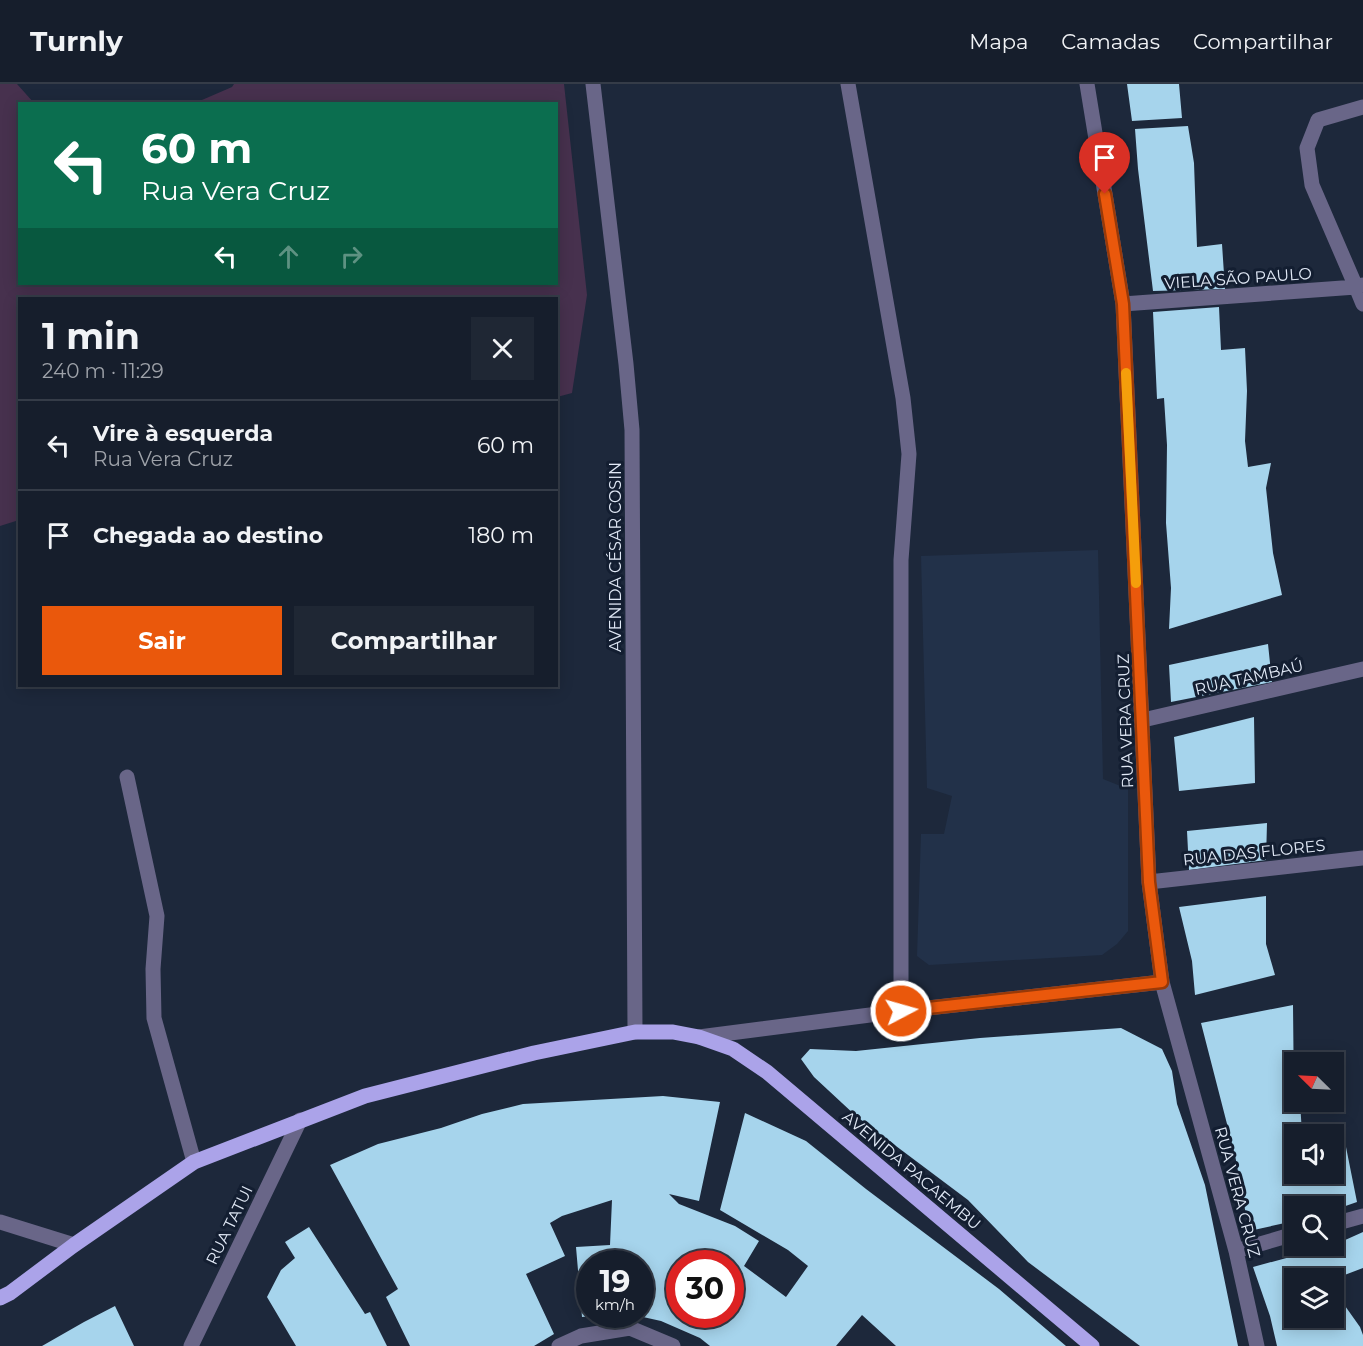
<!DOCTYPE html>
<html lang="pt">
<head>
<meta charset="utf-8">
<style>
	:root { --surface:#161e2c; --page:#1f2734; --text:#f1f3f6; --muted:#9ea2a9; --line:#353c48; --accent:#ea580c }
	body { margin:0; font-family:Montserrat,sans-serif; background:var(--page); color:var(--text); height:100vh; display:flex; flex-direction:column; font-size:22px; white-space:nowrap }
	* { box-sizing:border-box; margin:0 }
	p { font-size:20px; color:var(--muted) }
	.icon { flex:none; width:33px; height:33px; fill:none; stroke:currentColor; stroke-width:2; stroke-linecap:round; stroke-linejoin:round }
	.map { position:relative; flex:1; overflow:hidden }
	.details { position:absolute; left:18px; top:213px; width:540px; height:390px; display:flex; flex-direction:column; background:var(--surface); border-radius:0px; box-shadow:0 3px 15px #0003,0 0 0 2px var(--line) }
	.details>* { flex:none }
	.top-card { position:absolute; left:18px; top:18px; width:540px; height:183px; border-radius:0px; box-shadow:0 3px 15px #0003,0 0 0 2px var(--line); background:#0b6e4f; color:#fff; overflow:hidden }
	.needle { width:39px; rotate:294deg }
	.fabs { position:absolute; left:1284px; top:968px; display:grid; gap:12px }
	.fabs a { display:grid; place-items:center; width:60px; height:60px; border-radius:0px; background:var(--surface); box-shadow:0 3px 15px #0003,0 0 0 2px var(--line); font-size:30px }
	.speed { position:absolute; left:576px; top:1166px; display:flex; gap:12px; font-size:30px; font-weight:700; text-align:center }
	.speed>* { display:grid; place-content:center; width:78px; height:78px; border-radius:50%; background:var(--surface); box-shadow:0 3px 15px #0003,0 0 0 2px var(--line); line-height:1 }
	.speed small { font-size:15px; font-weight:400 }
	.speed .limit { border:9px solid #d22; background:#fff; color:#111 }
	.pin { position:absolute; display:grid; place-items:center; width:51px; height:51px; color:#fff; margin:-62px -26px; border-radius:50% 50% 50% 0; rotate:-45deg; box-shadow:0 0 6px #0007 }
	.pin .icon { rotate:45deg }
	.me { position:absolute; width:66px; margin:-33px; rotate:84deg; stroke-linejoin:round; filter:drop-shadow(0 0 4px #0008) }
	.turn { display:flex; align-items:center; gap:21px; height:126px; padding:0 24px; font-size:27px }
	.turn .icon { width:78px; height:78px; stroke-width:2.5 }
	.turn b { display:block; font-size:42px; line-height:51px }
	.lanes { display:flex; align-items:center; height:57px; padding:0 24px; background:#0003; justify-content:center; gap:30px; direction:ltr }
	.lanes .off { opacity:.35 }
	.round { display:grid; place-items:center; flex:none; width:63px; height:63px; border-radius:0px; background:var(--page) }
	.summary { display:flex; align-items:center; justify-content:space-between; height:102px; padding:0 24px }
	h1 { font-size:36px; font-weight:700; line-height:45px }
	.primary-button { display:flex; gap:12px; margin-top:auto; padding:12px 24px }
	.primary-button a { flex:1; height:69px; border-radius:0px; background:var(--accent); color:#fff; font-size:24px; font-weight:700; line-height:69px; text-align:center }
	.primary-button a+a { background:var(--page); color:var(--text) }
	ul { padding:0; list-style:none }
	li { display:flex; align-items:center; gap:18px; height:90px; padding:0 24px; border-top:2px solid var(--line) }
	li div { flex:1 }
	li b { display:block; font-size:22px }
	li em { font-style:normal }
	header { display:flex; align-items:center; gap:36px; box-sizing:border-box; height:84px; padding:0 30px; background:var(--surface); border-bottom:2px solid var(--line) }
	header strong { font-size:28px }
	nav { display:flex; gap:33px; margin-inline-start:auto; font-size:21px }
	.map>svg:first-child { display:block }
	.built { fill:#223149 }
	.green { fill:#47314e }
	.building { fill:#a6d4ec; fill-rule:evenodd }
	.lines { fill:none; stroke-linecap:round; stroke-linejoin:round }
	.minor { stroke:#696688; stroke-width:15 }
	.major { stroke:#aba3e9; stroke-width:15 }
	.route-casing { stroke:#983908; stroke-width:15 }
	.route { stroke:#ea580c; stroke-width:10 }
	.slow { stroke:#f59e0b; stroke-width:10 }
	.labels { text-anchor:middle; stroke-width:6; stroke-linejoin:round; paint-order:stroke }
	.street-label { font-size:16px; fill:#e1e9f6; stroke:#131e31 }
</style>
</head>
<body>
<header>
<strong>Turnly</strong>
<nav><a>Mapa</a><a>Camadas</a><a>Compartilhar</a></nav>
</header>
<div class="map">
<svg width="1363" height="1262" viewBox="0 0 1363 1262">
	<rect width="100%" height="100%" fill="#1d283b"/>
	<!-- built -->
	<path class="built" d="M1098,466L1103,695L1128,705V847L1117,860L1102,871L929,881L917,872L921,750H944L952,712L927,704L921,472Z"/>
	<!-- green -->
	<path class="green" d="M0,0H17L34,19L20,20V200H556V20L195,19L232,3L234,0H564L587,211L572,309L557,313L556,214H20L19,436L0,442Z"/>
	<!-- building -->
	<path class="building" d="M1127,0H1179L1182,34L1132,37Z
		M1188,42L1194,79L1197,163L1222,160L1225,205L1153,207L1138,85L1135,45Z
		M1219,223L1221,266L1245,264L1247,307L1245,357L1248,383L1271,379L1266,404L1273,469L1282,511L1169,545L1171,504L1166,439L1167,361L1164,314L1157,315L1153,228Z
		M1268,560L1272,598L1171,618L1169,581Z
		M1254,633L1255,699L1179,707L1174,653Z
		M1267,739L1266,776L1189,786L1187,747Z
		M1266,812V860L1275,891L1195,911L1192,877L1179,823Z
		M1293,921L1294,1017H1300L1302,1050H1294V1089H1334V1066L1346,1063L1357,1118L1334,1126V1122H1294V1137L1249,1147L1235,1071L1201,939Z
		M1121,944L1162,965L1172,987L1177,1020L1205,1101L1238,1262H1140L1028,1178L968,1116L856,1032L814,993L801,975L810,965L856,967L980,954Z
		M663,1012L720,1018L699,1117L669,1110L679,1120L735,1142L759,1157L744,1182L786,1213L808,1182L788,1166L720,1126L745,1029L806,1057L866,1105L999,1205L1066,1262H896L862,1231L836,1262H710L700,1254L661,1237L634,1231L640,1230V1179H590V1230H598V1232L582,1233L576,1163L610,1161L612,1116L562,1132L550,1139L565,1172L526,1190L554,1250L534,1262H410L386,1213L398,1205L330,1081L378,1060L441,1044L482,1030L523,1020ZM680,1179H730V1230H680Z
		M309,1143L365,1230L370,1228L387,1262H296L267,1213L281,1186L295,1174L285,1158Z
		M1363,1148V1184L1334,1195L1294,1194V1233H1334V1200L1338,1212L1360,1243L1363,1251V1262H1277L1270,1232L1253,1183L1334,1161Z
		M115,1222L134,1262H42L84,1238Z"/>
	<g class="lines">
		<!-- minor -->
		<path class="minor" d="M593,0L626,280L632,346L635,948
			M848,0L903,314L909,370L901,476V927
			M1087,0L1123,220L1149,798L1162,898L1236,1167L1257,1262
			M1363,201L1356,203L1363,220
			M1123,220L1356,203L1312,101L1307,64L1318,36L1363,23
			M1143,636L1363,585
			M127,693L157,832L153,885L154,934L194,1078
			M1149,798L1363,774
			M699,953L901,927L1162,898
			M0,1138L74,1161
			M1334,1140L1363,1132
			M1236,1167L1294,1150
			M191,1262L300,1036
			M559,1262L581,1252L630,1244L673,1262"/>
		<!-- major -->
		<path class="major" d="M0,1214L10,1209L74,1161L194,1078L365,1012L534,969L635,948H673L699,953L733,965L767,988L1092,1262"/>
	</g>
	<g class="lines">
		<defs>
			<path id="route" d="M901,927L1162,898L1149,798L1123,220L1105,110"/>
		</defs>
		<!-- route casing -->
		<use href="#route" class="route-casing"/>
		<!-- route -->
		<use href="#route" class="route"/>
		<!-- slow -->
		<path class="slow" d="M1126,289L1136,499"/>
	</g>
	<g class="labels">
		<!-- street labels -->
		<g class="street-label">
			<text transform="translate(1238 194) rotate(-4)" y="6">VIELA SÃO PAULO</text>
			<text transform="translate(615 473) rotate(-90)" y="6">AVENIDA CÉSAR COSIN</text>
			<text transform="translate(1249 593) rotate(-13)" y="6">RUA TAMBAÚ</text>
			<text transform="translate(1125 637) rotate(-92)" y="6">RUA VERA CRUZ</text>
			<text transform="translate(1254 768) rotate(-6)" y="6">RUA DAS FLORES</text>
			<text transform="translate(912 1086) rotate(40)" y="6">AVENIDA PACAEMBU</text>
			<text transform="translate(1238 1108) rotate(75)" y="6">RUA VERA CRUZ</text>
			<text transform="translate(229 1141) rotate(-64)" y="6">RUA TATUI</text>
		</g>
	</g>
</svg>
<div class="fabs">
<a><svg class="needle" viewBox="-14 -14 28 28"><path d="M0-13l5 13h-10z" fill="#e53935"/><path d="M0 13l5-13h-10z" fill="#9ea2a9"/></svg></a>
<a><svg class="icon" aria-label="sound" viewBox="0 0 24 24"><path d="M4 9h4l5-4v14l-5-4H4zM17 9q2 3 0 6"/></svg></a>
<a><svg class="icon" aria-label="search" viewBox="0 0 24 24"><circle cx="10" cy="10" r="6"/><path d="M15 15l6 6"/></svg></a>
<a><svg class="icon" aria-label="layers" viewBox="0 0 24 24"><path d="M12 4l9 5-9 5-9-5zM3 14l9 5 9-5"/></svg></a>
</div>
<div class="speed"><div>19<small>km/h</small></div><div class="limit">30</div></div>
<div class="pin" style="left:1105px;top:110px;background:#d93025"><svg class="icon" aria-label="arrive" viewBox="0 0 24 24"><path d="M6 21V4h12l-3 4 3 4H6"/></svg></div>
<svg class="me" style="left:901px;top:927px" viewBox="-20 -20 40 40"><circle r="17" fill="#ea580c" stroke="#fff" stroke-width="3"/><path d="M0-11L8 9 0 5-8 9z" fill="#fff"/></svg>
<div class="top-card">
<div class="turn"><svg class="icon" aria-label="left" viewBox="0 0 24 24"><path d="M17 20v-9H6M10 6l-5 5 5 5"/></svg><div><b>60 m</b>Rua Vera Cruz</div></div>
<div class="lanes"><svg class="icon" aria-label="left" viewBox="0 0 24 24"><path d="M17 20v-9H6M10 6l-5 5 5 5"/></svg><svg class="icon off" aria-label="ahead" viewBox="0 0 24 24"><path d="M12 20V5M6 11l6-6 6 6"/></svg><svg class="icon off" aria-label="right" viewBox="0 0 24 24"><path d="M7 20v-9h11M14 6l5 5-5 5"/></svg></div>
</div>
<section class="details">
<div class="summary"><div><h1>1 min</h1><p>240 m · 11:29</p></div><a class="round"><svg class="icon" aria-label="close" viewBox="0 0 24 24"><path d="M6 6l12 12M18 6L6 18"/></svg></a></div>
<ul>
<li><svg class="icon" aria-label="left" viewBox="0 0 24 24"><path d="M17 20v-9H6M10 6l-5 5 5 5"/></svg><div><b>Vire à esquerda</b><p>Rua Vera Cruz</p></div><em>60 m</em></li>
<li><svg class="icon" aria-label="arrive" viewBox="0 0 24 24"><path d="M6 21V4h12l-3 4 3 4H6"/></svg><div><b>Chegada ao destino</b></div><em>180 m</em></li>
</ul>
<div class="primary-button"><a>Sair</a><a>Compartilhar</a></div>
</section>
</div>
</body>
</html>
